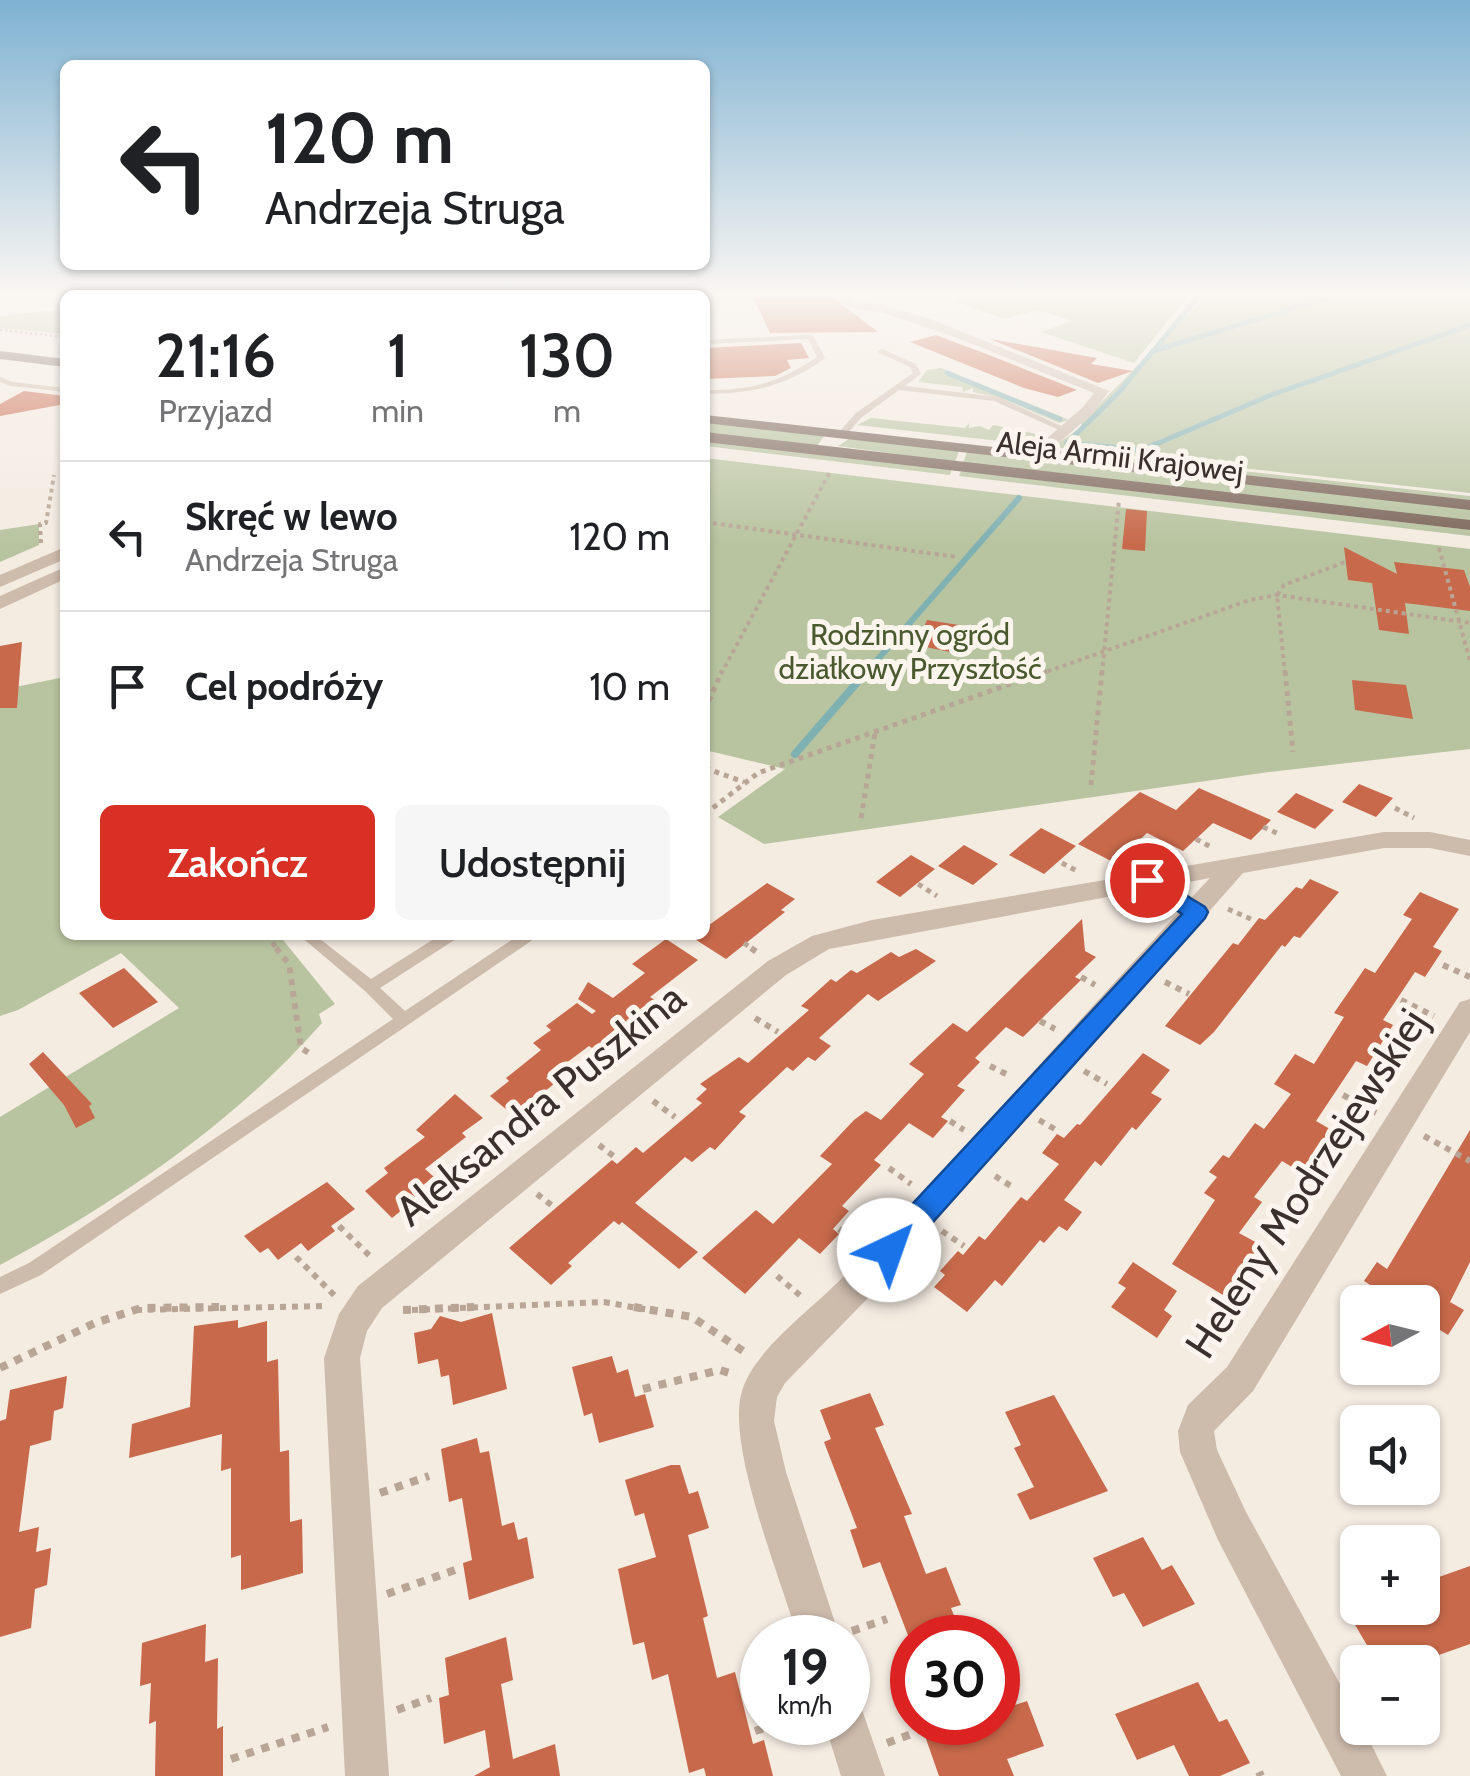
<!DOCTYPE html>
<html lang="pl">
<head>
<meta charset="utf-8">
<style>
	:root { --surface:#fff; --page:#f6f6f6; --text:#202124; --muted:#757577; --line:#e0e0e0; --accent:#d93025 }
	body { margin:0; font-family:Cabin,sans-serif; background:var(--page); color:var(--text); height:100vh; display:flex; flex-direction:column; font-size:38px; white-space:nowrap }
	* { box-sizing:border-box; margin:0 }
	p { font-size:32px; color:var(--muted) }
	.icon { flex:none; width:55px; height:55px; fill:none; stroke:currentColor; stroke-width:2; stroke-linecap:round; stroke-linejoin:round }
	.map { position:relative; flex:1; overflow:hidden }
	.sheet { position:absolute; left:60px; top:290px; width:650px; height:650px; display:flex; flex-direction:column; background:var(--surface); border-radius:15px; box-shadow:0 2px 8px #0004 }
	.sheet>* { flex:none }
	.top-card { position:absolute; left:60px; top:60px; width:650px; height:210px; border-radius:15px; box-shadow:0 2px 8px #0004; background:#fff; color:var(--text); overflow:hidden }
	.needle { width:65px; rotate:263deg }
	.controls { position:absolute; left:1340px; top:1285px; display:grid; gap:20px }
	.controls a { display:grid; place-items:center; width:100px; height:100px; border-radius:15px; background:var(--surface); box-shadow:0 2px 8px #0004; font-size:50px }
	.speed { position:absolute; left:740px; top:1615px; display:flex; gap:20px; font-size:50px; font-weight:700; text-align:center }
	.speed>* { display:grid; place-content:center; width:130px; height:130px; border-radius:50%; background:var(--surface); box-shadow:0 2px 8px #0004; line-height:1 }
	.speed small { font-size:25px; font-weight:400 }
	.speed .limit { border:15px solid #d22; background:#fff; color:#111 }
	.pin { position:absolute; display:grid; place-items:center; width:85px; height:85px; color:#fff; margin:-42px; border:5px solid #fff; border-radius:50%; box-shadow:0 2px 10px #0007 }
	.me { position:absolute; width:110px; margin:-55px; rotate:42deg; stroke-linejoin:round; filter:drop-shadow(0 0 8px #0008) }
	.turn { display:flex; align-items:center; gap:35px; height:210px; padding:0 40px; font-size:45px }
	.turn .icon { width:130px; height:130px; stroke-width:2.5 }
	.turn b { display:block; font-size:70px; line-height:85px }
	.eta { display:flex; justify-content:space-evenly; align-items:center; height:170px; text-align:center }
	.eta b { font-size:60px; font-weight:600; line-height:70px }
	.primary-button { display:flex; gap:20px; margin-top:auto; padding:20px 40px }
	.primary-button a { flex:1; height:115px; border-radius:15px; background:var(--accent); color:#fff; font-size:40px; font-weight:600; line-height:115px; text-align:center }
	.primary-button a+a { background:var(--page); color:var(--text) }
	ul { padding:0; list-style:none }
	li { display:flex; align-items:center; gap:30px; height:150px; padding:0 40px; border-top:2px solid var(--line) }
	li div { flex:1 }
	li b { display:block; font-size:38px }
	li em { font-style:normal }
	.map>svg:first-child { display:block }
	.green { fill:#b8c4a0 }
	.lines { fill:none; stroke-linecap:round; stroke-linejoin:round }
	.stream-far2 { stroke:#7fb0b2; stroke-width:5 }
	.stream-far1 { stroke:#7fb0b2; stroke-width:6 }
	.stream { stroke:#7fb0b2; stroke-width:8 }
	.building { fill:#c8694b }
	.path-far4 { stroke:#b9a596; stroke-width:2.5; stroke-dasharray:2.5 2.5; stroke-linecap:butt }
	.path-far3 { stroke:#b9a596; stroke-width:4; stroke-dasharray:4 4; stroke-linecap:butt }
	.path-far2 { stroke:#b9a596; stroke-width:5; stroke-dasharray:5 5; stroke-linecap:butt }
	.path-far1 { stroke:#b9a596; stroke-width:6; stroke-dasharray:6 6; stroke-linecap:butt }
	.path { stroke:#b9a596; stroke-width:8; stroke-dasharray:8 8; stroke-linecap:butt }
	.service { fill:#cdbbac; fill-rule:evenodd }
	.minor { fill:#cdbbac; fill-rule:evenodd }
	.tertiary { fill:#cdbbac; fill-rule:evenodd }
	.primary { fill:#7d675c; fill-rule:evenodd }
	.route { fill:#1a73e8; stroke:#114b97; stroke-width:2.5 }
	.labels { text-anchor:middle; stroke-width:10; stroke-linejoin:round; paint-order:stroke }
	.far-street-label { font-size:30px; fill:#3b302b; stroke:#fbf5ee }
	.far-park-label { font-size:30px; fill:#4a5a2e; stroke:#fbf5ee }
	.near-street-label { font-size:42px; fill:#3b302b; stroke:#fbf5ee }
</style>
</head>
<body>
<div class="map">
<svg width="1470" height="1776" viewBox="0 0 1470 1776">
	<rect width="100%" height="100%" fill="#f4ebe1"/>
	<!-- green -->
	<path class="green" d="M962,297H1187L1134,363L1041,332L1072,321L1038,310L1004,319L956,302Z
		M1205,297H1470V493L1052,447L1082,427L1081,423Z
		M65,309V334L0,328V316Z
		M941,368L1067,419L1068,420L1059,423L1001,398L973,392V388L963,392L962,387L918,382L927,370Z
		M871,418L965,428L969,423V428L979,426L989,430L993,425L1045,436L1035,445L857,425Z
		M705,422L824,436L817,446L705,433Z
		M849,439L959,451L955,462L838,446Z
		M705,441L952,469L950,475L705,446Z
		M1052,450L1470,496V501L1060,455Z
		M967,452L1470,509V521L963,463Z
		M705,458L1470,549V749L1269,772L764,844L718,817L785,769L705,750Z
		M961,471L1470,530V536L959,476Z
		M39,524V545L0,562V530Z
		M65,677V935H279L335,1004L319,1014L322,1023C233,1124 118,1202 0,1265V1117L179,1008L121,953L18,1010L0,1016V690Z"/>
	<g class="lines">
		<!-- stream-far2 -->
		<path class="stream-far2" d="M1153,351L1327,298
			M947,373L1060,419
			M1067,443L1142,450L1271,395L1470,325
			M1067,443L1118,393L1198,297"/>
		<!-- stream-far1 -->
		<path class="stream-far1" d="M865,674L1019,498"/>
		<!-- stream -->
		<path class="stream" d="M795,754L867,671"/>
	</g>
	<!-- building -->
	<path class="building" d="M753,297H832L878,332L770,333Z
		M936,335L989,355L1077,390L1058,397L1024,388L910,342Z
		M990,339L1097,358L1091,364L1133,371L1098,383Z
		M801,343L809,358L787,360L791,368L775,376L705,379V348Z
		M24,391L65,396V404L0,416V404Z
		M1126,509L1147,511L1145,551L1122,549Z
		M1344,547L1397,574L1394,562L1464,570L1470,587V611L1405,603L1409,634L1379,630L1372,583L1348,580Z
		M927,620L959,625L950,652L916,645Z
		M22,642L17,708H0V646Z
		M1352,680L1406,685L1413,719L1355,710Z
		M1359,784L1393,798L1376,817L1342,802Z
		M1199,788L1271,820L1251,840L1213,823L1183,851L1147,833L1115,863L1078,844L1140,792L1176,810Z
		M1296,793L1334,810L1315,829L1277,812Z
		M1041,828L1076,846L1044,874L1009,855Z
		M964,845L998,864L973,885L938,866Z
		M911,855L935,869L900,897L876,882Z
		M1310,879L1339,892L1300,938L1294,936L1285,947L1282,945L1214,1032L1200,1045L1165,1026L1233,943L1238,945L1259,918L1265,920L1296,887L1302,889Z
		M767,883L795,899L781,910L785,912L726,959L693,938L705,935V928Z
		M1420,892L1459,909L1433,947L1442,951L1425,977L1415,972L1383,1020L1393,1025L1367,1066L1356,1061L1316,1121L1335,1132L1305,1175L1282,1161L1254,1197L1262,1202L1239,1233L1259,1244L1228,1298L1172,1264L1215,1200L1204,1193L1217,1177L1209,1172L1223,1155L1229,1158L1255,1123L1264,1129L1291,1094L1274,1084L1295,1054L1314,1064L1344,1017L1334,1013L1365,968L1375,973L1412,919L1403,915Z
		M1082,919L1085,951L1096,957L1075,977L1081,980L1023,1037L1006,1027L975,1058L980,1062L957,1086L965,1090L941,1117L948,1121L933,1138L909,1123L874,1160L881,1165L842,1206L849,1211L833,1229L839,1234L820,1254L799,1238L745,1294L702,1258L756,1210L773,1224L832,1164L820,1156L854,1120L866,1111L881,1120L924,1074L909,1064L953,1023L967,1032Z
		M666,939L698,960L650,997L660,1003L644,1017L648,1019L598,1052L589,1046L546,1078L554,1084L535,1099L540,1103L519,1120L490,1096L509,1081L506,1078L541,1050L533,1043L551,1030L546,1026L577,1003L592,1014L596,1011L578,999L588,982L613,998L645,973L632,964Z
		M916,949L936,961L878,1001L868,994L819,1038L831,1046L815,1061L808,1057L793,1071L787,1067L739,1112L746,1116L715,1150L710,1147L692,1162L685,1157L635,1203L698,1252L679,1269L622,1222L619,1225L614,1221L568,1263L572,1266L551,1285L509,1248L612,1160L617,1164L636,1147L643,1153L702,1103L696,1099L707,1089L700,1084L739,1057L748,1063L809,1010L801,1006L831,979L836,982L851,970L857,973L891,952L899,957Z
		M124,968L158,1002L113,1028L79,993Z
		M43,1052L92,1104L89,1106L95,1118L76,1128L64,1105L29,1064Z
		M1143,1053L1170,1070L1151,1093L1162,1099L1136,1130L1132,1127L1101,1166L1095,1161L1064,1200L1082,1212L1067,1231L1059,1226L1044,1243L1040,1240L1002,1286L995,1280L967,1312L934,1287L945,1275L940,1271L958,1251L963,1255L979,1236L985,1240L1021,1197L1027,1201L1059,1164L1042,1153L1057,1134L1064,1138L1077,1124L1080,1125Z
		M455,1094L483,1118L462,1133L466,1137L425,1169L434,1177L412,1193L417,1198L392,1218L365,1191L388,1173L384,1168L425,1137L416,1130Z
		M1470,1130V1262L1450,1302L1464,1310L1448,1335L1422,1319V1302H1397L1364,1281L1377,1262L1387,1269Z
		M327,1182L355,1209L331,1226L335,1231L308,1251L301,1243L278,1260L268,1248L260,1253L244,1236Z
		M1133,1262L1177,1291L1164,1310L1172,1316L1157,1338L1111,1307L1126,1288L1118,1283Z
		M492,1313L507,1389L453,1405L449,1375L441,1377L438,1359L418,1364L414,1333L431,1329L440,1316L461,1322Z
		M238,1320V1328L267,1321V1362L278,1359L280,1452L289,1450L290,1522L302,1519L303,1573L241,1590V1555L231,1558V1468L221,1471L222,1434L129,1458L132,1424L190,1407L194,1326Z
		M612,1356L617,1373L628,1369L635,1397L645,1394L654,1427L599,1443L592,1413L584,1416L572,1367Z
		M67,1376L63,1408L54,1411L51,1440L30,1446L19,1532L39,1527L36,1552L51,1548L47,1585L35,1589L31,1628L0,1637V1421L6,1419L10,1390Z
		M870,1393L884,1425L875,1428L912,1514L904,1516L926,1574L946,1567L961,1605L951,1608L963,1638H909L880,1562L863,1568L850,1530L857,1528L824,1442L831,1439L820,1410Z
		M1054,1395L1108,1491L1030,1520L1017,1494L1034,1487L1014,1448L1021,1445L1005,1412Z
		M477,1438L480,1453L489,1451L502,1526L514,1522L518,1540L527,1537L534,1578L469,1600L463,1563L472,1560L462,1498L449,1502L441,1449Z
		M671,1465H680L689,1494L698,1491L709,1528L688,1535L708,1616L703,1618L717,1678L735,1672L753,1744L764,1740L773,1776H706L704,1768L689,1773L668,1674L652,1680L644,1642L633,1645L618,1569L656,1557L644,1513L635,1516L625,1480Z
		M1143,1537L1162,1570L1172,1565L1195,1604L1143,1627L1124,1593L1113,1597L1093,1558Z
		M1470,1566V1644L1419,1662H1377L1345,1608H1422V1583Z
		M206,1624L205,1662L218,1658L217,1729L223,1726V1776H155L156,1721L149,1724L151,1683L140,1686L142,1643Z
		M506,1637L513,1680L501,1684L513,1759L555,1744L560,1776H474L490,1767L485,1730L444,1744L439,1698L449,1695L445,1658Z
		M1198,1682L1219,1722L1227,1719L1250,1763L1220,1776H1189L1174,1745L1137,1760L1115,1714Z
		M1027,1701L1044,1746L1007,1759L1014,1776H939L925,1736L933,1733L929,1722H998V1711Z"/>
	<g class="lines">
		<!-- path-far4 -->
		<path class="path-far4" d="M0,330L65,337"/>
		<!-- path-far3 -->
		<path class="path-far3" d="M705,522L957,557
			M41,543L40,524L46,523L54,475
			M1439,548L1470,661
			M721,674L831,470
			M1040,674L1250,600L1277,595L1470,623
			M1102,674L1119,500
			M1285,674L1277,595L1284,585L1345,562"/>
		<!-- path-far2 -->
		<path class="path-far2" d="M1285,671L1293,752
			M705,710L722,671
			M705,768L744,782
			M1091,785L1102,671
			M1395,808L1414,818
			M705,814L758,773L1047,671
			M861,818L875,733
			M1263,827L1279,834
			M1196,839L1211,847
			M1128,851L1144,858
			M1062,863L1077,871
			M918,884L937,896
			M1228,909L1253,920
			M266,935L278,950
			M744,943L754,950"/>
		<!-- path-far1 -->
		<path class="path-far1" d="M276,948L289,964L301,1048L312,1055
			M751,948L758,953
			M1443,965L1470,977
			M1081,977L1095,985
			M1165,982L1189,994
			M1401,1000L1434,1016
			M755,1018L778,1032
			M1040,1021L1055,1029
			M1389,1053L1409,1062
			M990,1066L1010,1076
			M1084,1071L1107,1084
			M1343,1095L1376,1113
			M653,1101L675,1117
			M1039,1120L1058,1131
			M950,1121L964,1130
			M1424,1136L1470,1161
			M599,1145L616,1158
			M1323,1156L1343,1166
			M889,1168L911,1184
			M995,1176L1014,1188
			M537,1194L554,1207
			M339,1226L373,1259
			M839,1229L859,1244
			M942,1231L964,1246
			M296,1257L336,1297
			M907,1273L928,1281
			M777,1276L802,1297
			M136,1310L327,1306
			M412,1310L604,1302L649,1310"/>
		<!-- path -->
		<path class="path" d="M634,1307L692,1317L749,1355
			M403,1310L474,1307
			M0,1368L95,1323L141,1308L219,1307
			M643,1389L720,1370L736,1375
			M380,1493L429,1476
			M387,1594L455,1570
			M852,1631L887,1619
			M397,1710L431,1698
			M755,1731L784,1722
			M887,1743L917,1732
			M231,1759L328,1727
			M1259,1772L1261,1776"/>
		<!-- service -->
		<path class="service" d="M810,335L814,337L825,358C788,386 750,394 705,394V390C754,390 775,384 817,357L808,339L705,344V340Z
			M882,349L916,364L921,374L905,386L999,397L1068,429L1061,431L994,401L899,390L862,417L845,436H839V432L856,413L913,373L910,367L879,353L878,351Z
			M0,377L13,382L65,388V392L11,386L0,382Z
			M299,935H315L371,979L440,935H458L456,939L380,988L405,1011L519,935H536L534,939L41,1275L0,1294V1277L29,1263L393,1019L365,991Z"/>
		<!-- minor -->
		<path class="minor" d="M836,297H849L856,303L881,304L930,319L1109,391L1092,414L1040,459H1030V453L1082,408L1094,393C1025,366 957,335 886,314C866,308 852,313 836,297Z
			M1384,832H1430L1470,840V856L1430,848H1384L1243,873L867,1299L785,1383L777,1397L774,1421L786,1472L840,1638H798C781,1579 728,1451 741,1395C750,1352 814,1308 844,1276C958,1157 1067,1033 1179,912L1145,890L829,949L786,975L382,1308L367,1331L360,1358L389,1776H345L324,1358L339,1314L358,1286L768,961L812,936L872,920ZM1210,878L1192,897L1173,885Z
			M1470,999V1032L1253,1391L1214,1431L1217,1450L1246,1512L1358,1717V1728H1363L1387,1776H1341L1218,1540L1180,1452L1178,1431L1188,1405L1227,1367L1460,1002Z
			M848,1701L861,1707L885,1776H841L824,1722H848Z"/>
		<!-- tertiary -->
		<path class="tertiary" d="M65,547V559L0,587V575Z
			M65,567V579L0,609V596Z"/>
		<!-- primary -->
		<path class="primary" d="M0,351L65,359V367L0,359Z
			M705,415L1470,500V510L705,423Z
			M705,432L1470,520V530L705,442Z"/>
	</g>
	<!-- sky -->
	<linearGradient id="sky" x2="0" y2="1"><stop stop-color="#7eb2d2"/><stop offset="0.54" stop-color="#faf6f2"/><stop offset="1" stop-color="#faf6f2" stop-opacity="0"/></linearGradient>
	<rect width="1470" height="545" fill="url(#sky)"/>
	<!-- route -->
	<path class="route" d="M1147,872L1205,907L1208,912L1205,918L899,1260L889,1264L878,1260L874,1250L878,1241L1182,914L1139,885L1136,880Z"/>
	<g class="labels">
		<!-- far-street labels -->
		<g class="far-street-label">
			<text transform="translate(1120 457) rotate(7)" y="10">Aleja Armii Krajowej</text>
		</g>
		<!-- far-park labels -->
		<g class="far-park-label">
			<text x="910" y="645">Rodzinny ogród<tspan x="910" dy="34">działkowy Przyszłość</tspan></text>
		</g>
		<!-- near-street labels -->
		<g class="near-street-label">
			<text transform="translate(540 1104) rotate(-39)" y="15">Aleksandra Puszkina</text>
			<text transform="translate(1306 1183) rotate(-57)" y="15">Heleny Modrzejewskiej</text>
		</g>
	</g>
</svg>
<div class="controls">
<a><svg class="needle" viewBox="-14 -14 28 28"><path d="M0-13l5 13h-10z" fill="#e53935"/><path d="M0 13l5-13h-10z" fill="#757577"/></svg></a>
<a><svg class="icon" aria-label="sound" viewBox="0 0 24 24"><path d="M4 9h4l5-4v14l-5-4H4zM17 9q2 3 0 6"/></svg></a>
<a>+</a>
<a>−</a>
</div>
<div class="speed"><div>19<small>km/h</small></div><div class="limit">30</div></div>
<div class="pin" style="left:1147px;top:880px;background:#d93025"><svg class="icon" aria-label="arrive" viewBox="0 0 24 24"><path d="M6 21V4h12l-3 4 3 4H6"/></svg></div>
<svg class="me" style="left:889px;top:1250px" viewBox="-20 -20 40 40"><circle r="19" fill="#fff"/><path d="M0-13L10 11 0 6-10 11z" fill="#1a73e8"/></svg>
<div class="top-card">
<div class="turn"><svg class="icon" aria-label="left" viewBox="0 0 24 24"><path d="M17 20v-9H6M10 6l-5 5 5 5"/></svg><div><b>120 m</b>Andrzeja Struga</div></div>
</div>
<section class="sheet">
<div class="eta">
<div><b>21:16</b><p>Przyjazd</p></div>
<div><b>1</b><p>min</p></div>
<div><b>130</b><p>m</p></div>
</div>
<ul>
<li><svg class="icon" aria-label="left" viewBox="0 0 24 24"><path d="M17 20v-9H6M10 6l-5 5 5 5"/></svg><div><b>Skręć w lewo</b><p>Andrzeja Struga</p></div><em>120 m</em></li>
<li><svg class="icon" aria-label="arrive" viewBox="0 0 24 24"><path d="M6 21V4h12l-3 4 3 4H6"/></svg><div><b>Cel podróży</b></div><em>10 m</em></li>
</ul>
<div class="primary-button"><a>Zakończ</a><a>Udostępnij</a></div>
</section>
</div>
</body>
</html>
